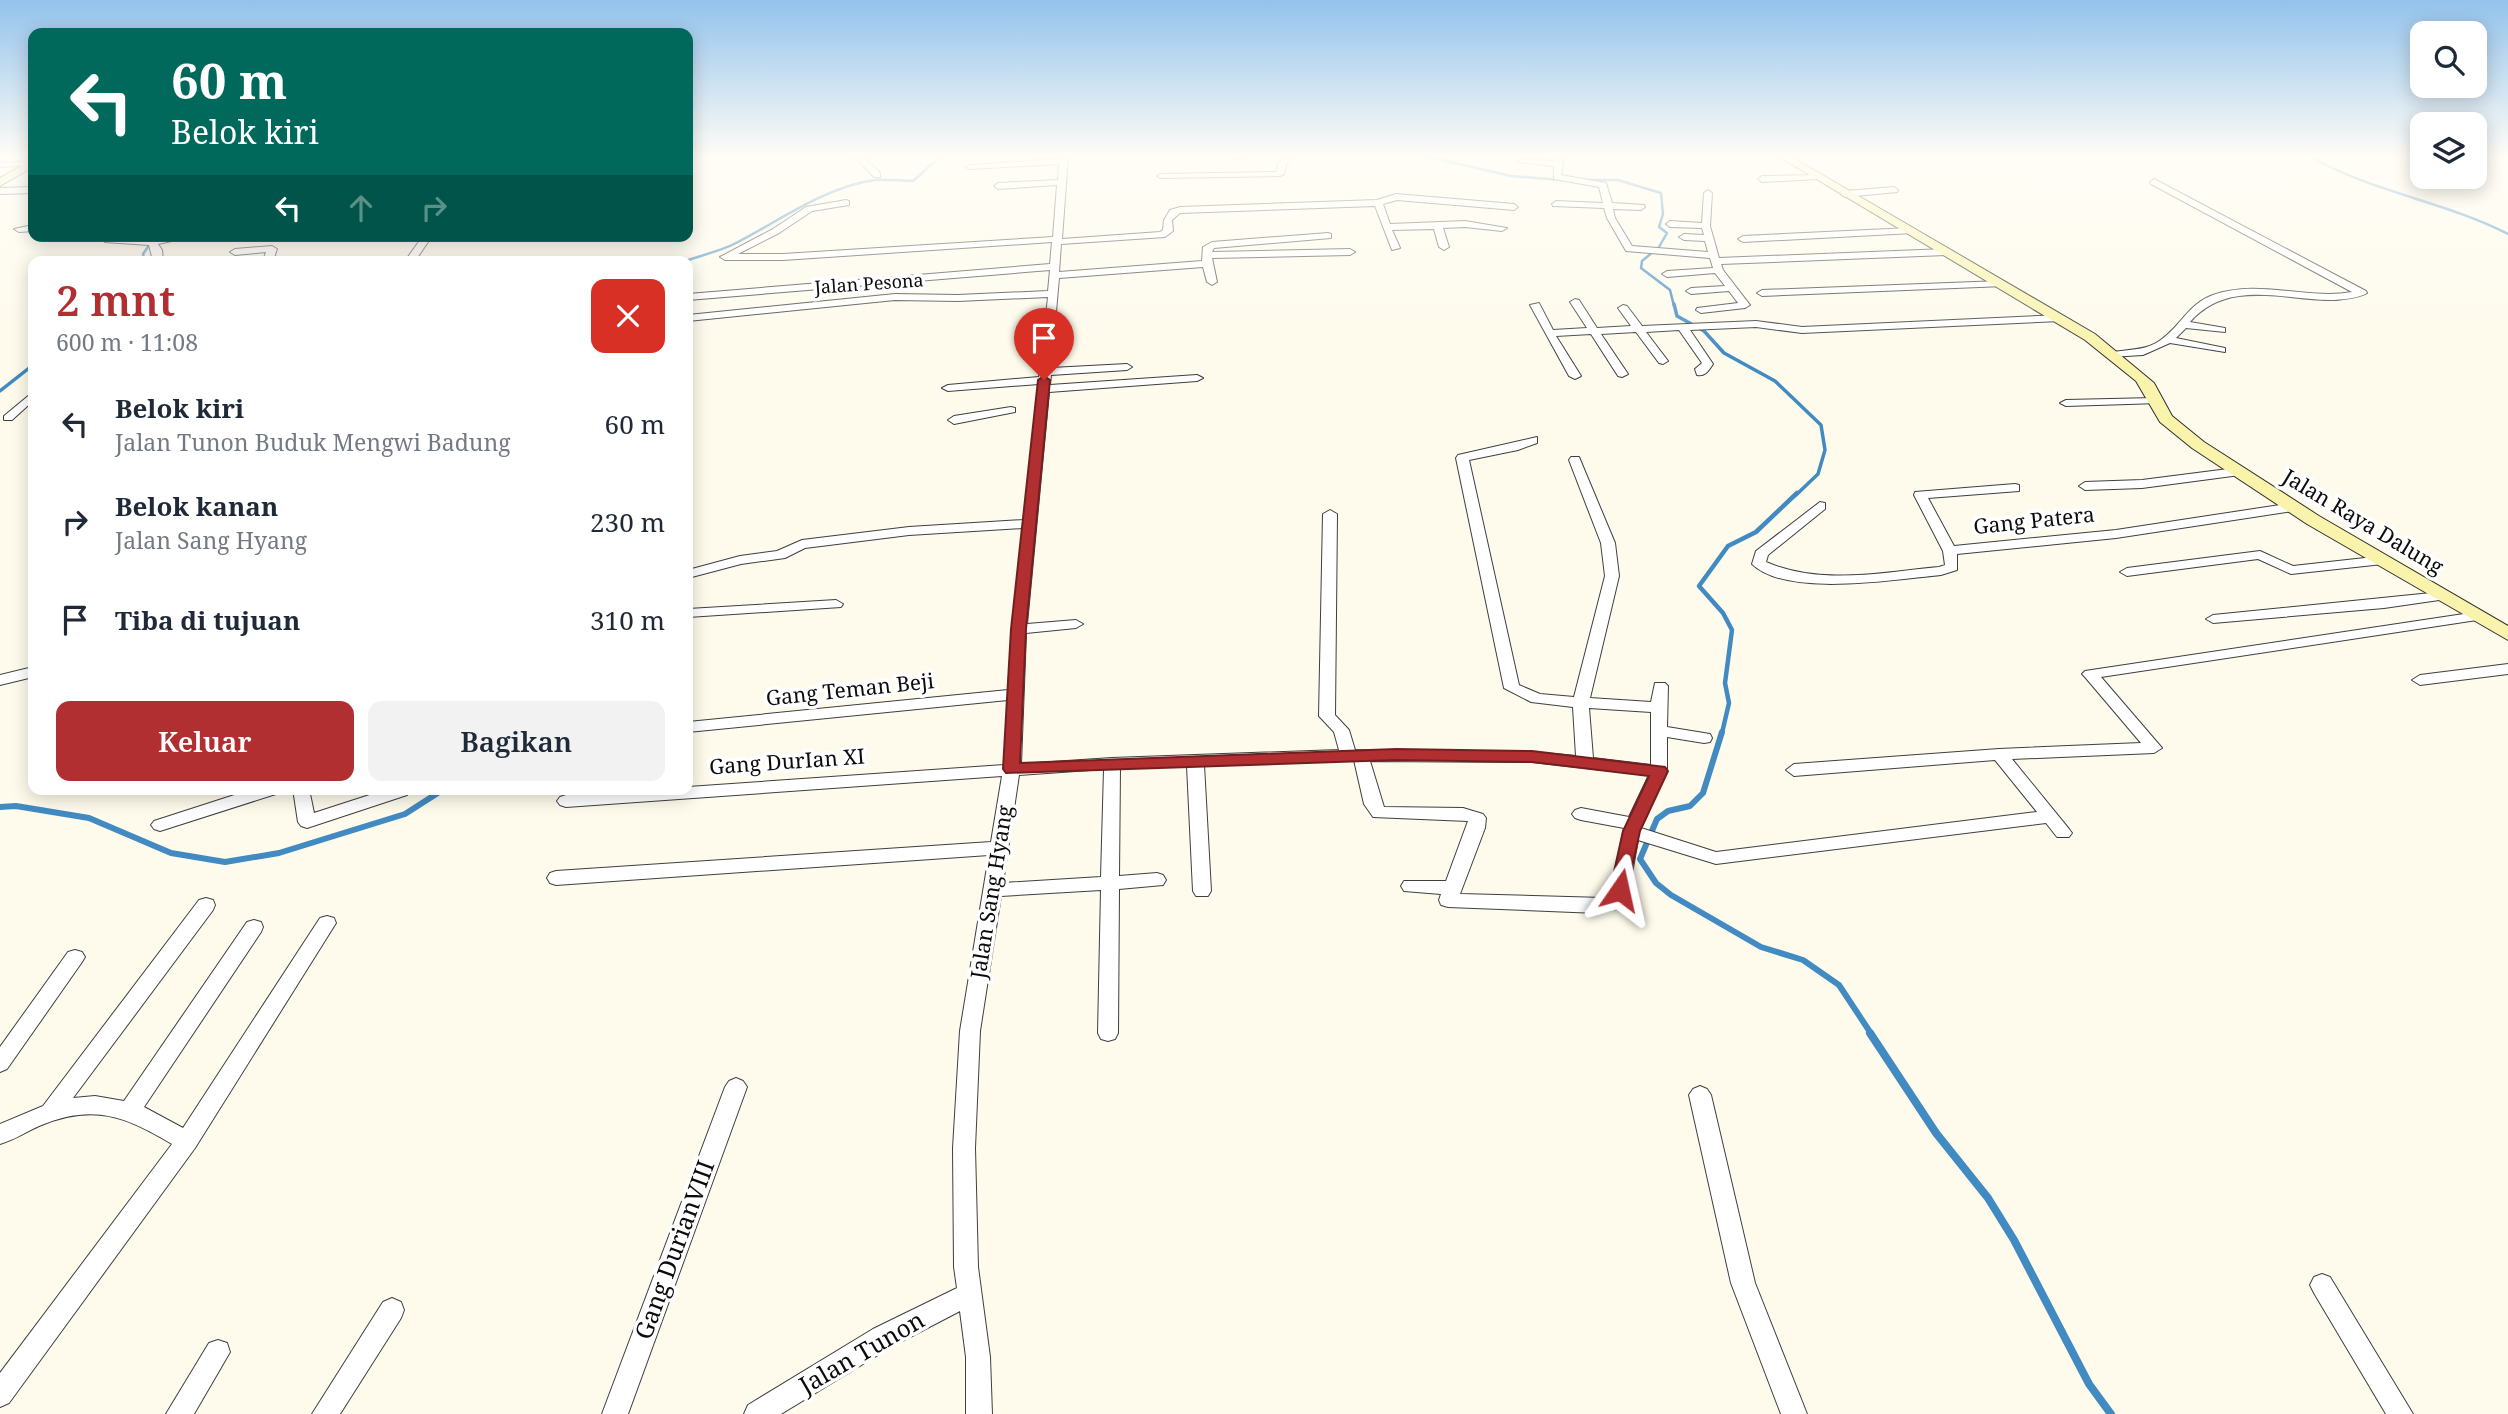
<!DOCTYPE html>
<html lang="id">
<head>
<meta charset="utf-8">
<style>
	:root { --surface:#fff; --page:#f2f2f3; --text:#1f2937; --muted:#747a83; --accent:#b12f31 }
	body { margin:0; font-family:"Noto Serif",serif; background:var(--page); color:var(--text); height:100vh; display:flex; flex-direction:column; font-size:26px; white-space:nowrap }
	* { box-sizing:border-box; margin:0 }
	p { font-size:23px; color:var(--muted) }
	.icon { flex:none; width:38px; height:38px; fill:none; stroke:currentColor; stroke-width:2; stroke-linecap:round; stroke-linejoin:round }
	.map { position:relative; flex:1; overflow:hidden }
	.details { position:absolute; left:28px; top:256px; width:665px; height:539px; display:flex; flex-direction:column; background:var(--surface); border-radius:14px; box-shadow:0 4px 18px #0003 }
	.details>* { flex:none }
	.top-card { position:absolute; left:28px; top:28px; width:665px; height:214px; border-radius:14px; box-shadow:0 4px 18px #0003; background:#00695c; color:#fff; overflow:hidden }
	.fabs { position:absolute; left:2410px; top:21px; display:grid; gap:14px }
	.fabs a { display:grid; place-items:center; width:77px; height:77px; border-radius:14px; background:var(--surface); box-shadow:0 4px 18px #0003; font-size:35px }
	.pin { position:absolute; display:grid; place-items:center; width:60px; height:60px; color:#fff; margin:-72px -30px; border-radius:50% 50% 50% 0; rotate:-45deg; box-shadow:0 0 7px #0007 }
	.pin .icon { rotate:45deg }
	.me { position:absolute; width:77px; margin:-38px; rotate:11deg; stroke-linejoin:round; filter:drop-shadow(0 0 5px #0008) }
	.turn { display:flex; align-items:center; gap:24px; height:147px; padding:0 28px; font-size:32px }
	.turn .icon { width:91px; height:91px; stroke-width:2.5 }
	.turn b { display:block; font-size:49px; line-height:60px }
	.lanes { display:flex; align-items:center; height:66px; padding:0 28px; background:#0003; justify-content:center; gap:35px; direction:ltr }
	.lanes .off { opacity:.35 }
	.round { display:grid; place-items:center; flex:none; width:74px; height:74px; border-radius:14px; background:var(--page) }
	.head { display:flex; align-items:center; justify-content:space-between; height:119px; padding:0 28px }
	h1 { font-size:42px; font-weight:600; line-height:52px; color:var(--accent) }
	.action { display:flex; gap:14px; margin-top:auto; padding:14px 28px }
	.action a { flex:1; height:80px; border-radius:14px; background:var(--accent); color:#fff; font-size:28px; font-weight:600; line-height:80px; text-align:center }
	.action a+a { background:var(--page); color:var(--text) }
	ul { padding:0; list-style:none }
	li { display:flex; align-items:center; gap:21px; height:98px; padding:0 28px }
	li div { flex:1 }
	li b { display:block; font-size:26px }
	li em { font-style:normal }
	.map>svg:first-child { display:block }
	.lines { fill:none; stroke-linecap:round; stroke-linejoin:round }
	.stream-far4 { stroke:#428ac2; stroke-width:2.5 }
	.stream-far3 { stroke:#428ac2; stroke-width:3.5 }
	.stream-far2 { stroke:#428ac2; stroke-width:4.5 }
	.stream-far1 { stroke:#428ac2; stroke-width:6 }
	.stream { stroke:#428ac2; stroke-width:8 }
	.street-casing { stroke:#3f3f3f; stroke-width:2 }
	.secondary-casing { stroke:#2e2e2e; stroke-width:2 }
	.street { fill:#fff; fill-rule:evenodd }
	.secondary { fill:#f9f3ac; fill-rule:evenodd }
	.route { fill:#b12f31; stroke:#731f20; stroke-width:2 }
	.labels { text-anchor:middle; stroke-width:7; stroke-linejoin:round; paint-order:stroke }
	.far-street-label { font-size:18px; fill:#0c0c0c; stroke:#fff }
	.street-label { font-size:21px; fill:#0c0c0c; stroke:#fff }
	.near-street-label { font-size:24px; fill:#0c0c0c; stroke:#fff }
</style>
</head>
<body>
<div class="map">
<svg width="2508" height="1414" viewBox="0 0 2508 1414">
	<rect width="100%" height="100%" fill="#fefbec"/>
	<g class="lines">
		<!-- stream-far4 -->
		<path class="stream-far4" d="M1425,156L1511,176L1562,180
			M2309,156C2371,192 2444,201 2508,234
			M1583,180H1618L1661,193L1663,214L1659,227L1667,233L1659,247L1642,261L1641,268L1670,290L1674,306
			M145,261L143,254L150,244L167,236
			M685,261C702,255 721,251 736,243C779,221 827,186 875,180C887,179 901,181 913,181L941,156"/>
		<!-- stream-far3 -->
		<path class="stream-far3" d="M1674,304L1677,316L1704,331L1724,353L1775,381L1821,425L1825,450L1818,474L1796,495
			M0,391L33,365"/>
		<!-- stream-far2 -->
		<path class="stream-far2" d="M1722,733L1729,703L1725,683L1732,630L1723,613L1699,586L1728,546L1756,532L1797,493"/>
		<!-- stream-far1 -->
		<path class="stream-far1" d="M1722,732L1703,793L1690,806L1668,811L1657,819L1640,859L1656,883L1671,895L1761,947L1803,960L1839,985L1872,1035
			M0,807L16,806L89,818L171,853L225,862L279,853L405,814L444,789"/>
		<!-- stream -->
		<path class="stream" d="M1870,1033L1936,1133L1988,1198L2014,1240L2089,1384L2111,1414"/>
		<defs>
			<path id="street" d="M854,156H862L880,173V177H874Z
				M1060,156H1068L1062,239L1160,232L1163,230L1164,220L1170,210L1180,207L1377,200L1396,194L1514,204L1518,207L1514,210L1397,200L1383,204L1390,224L1465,221L1507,228L1502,231L1465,227L1443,228L1449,247L1444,250L1439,247L1434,229L1392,230L1400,248L1392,250L1375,206L1180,213L1172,220L1173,231L1165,237L1061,244L1059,272L1202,261L1203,247L1212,242L1328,233L1331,234V238L1214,248L1212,252L1350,249L1355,252L1350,255L1212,258L1217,282L1212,285L1207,282L1203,267L1059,278L1051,368L1127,364L1132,367L1127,370L1051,375L1050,385L1197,375L1203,378L1197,381L1049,392L1027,624L1076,620L1083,624L1076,628L1026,633L1021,764L1112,758L1339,750L1334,732L1319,716L1323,514L1330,510L1337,514L1335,715L1349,730L1355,750L1532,752L1576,756L1573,707L1531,702L1504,688L1456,458L1458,455L1537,437V443L1518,450L1469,460L1519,685L1540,694L1574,697L1605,576L1601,543L1569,460L1571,457H1579L1615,543L1619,576L1590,698L1651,702L1655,683H1665L1668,686L1667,727L1710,734L1712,738L1710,742L1704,743L1667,737V771L1641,828L1716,852L2037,812L1995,760L1794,776L1786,770L1794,764L1999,749L2141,743L2085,677L2082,674L2085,671L2477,612L2484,616L2477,620L2101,677L2162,748L2154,753L2012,759L2069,829L2072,833L2069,837H2057L2046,823L1716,864L1638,840L1629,890L1617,909L1598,913L1448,907L1441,905L1439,900L1441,894L1404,891L1401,886L1404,881H1446L1468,821L1373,817L1364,804L1354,760L1204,765L1211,891L1208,896H1196L1193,891L1187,766L1120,768L1119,876L1157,873L1163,875L1166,880L1163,885L1119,889L1118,1033L1115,1039L1108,1041L1101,1039L1098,1033L1101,890L1001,896L980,1031L975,1148L978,1267L990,1357L992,1414H966V1357L960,1311L891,1347L781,1414H744L748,1405L873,1329L957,1288L954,1267L953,1148L960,1031L989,855L556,885L550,883L547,878L550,873L556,871L991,842L1002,776L566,807L560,805L557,801L560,797L566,795L688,789V787L1004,765L1008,700L688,732V722L1008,690L1012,629L1023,528L909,535L805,548L785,558L741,564L688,578V570L740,556L777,551L802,540L909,527L1024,520L1039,384L948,391L942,388L948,385L1039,377L1048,297L958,301L895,300L688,321V315L895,294L958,295L1048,291L1050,270L688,300V294L1050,264L1052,242L783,260H725L720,257L773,229L806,207L846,200L849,201V205L812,211L779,233L738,254H783L1053,237L1057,185L998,189L994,186L998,183L1058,180L1059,164L970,169L966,167L970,165L1060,159ZM1589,708L1651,712V765L1593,758ZM1370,761L1532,762L1649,775L1629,817L1581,808L1575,810L1572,814L1575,818L1581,820L1624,828L1611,889L1604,898L1460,894L1485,828L1486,818L1483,814L1463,808L1384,807ZM1104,769L1101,877L1003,883L1019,775Z
				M1236,156H1244L1238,160L1234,158Z
				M1285,156H1293L1286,164L1284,174L1280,176L1161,178L1157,176L1161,174L1276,172L1278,164Z
				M1556,156H1564L1561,175L1606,183L1612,203L1644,205L1645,207L1641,210L1613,209L1615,218L1632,246L1708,252L1705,241L1684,240L1679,237L1684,234L1704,235L1702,228L1670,227L1666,224L1670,221L1702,223L1704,193L1708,190L1712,193L1710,226L1719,258L1946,249L1951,252L1946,255L1721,264L1723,270L1750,305L1745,308L1701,313L1696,310L1697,308L1738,303L1729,291L1691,294L1686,291L1691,288L1725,286L1715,273L1667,277L1662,274L1667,271L1713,268L1710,258L1626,251L1607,218L1604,208L1553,206L1552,204L1556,201L1603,203L1599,187L1554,179V166L1517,162L1521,160L1555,161Z
				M31,161L33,165L0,167V163Z
				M1815,175H1818V179L1762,182L1758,179L1762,176Z
				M2154,179L2366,291L2367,293C2359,298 2346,299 2335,300C2285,301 2229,278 2190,322L2225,328V332L2186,328L2176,338L2225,348V352L2170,343L2143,355L2109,357V353C2125,349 2142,351 2156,343C2179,330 2187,304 2213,295C2259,279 2306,300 2352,292L2151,184L2150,182Z
				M33,187V193L0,194V188Z
				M1894,187L1898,190L1897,192L1845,197L1841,194L1845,191Z
				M33,225V231L19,232L14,229Z
				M1910,228L1915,231L1913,233L1743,242L1738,239L1743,236Z
				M98,236L152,239L195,236L158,244L162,250L163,261H153L149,245L105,242Z
				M420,240L428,242L415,261H405Z
				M272,246L277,249L273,261H263L266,252L235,255L230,252L235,249Z
				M2001,281L2006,284L2004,286L1762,296L1757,293L1762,290Z
				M1575,299L1579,300L1597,328L1631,326L1618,308L1623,305L1627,306L1642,326L1756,321L1802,327L2060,315L2065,318L2060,321L1802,333L1756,327L1690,330L1713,364C1709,370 1705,377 1697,375L1695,369L1702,363L1679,330L1646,332L1668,361L1663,364L1659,363L1636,332L1601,334L1628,374L1622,377L1618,376L1591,334L1556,336L1581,376L1575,379L1569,376L1530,305L1539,303L1553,330L1587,328L1570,302Z
				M33,392V401L12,420H4V416Z
				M2155,398L2161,401L2159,403L2066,406L2060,403L2066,400Z
				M1011,407L1015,408V412L954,424L948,420L954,416Z
				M2236,468L2242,472L2240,475L2142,488L2085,490L2079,486L2085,482L2142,480Z
				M2015,484L2019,485V491L1928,498L1954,546L2116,530L2293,503L2299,507L2293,511L2116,538L1957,554V570L1941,575C1896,579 1787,598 1752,564L1756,551L1820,502L1825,503V509L1768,555L1766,562C1821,586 1882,572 1939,567L1945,565L1943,551L1914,495L1915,492Z
				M2260,551L2293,566L2383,556L2390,560L2383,564L2291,574L2258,559L2127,576L2120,572L2127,568Z
				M2441,592L2448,596L2446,599L2384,608L2213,623L2206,619L2213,615Z
				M836,600L843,604L841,607L688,617V609Z
				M2508,664V674L2420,685L2412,680L2420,675Z
				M33,667V677L0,685V675Z
				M253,789H281L279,793L160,831L154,829L151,825L154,821Z
				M293,789H309L314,813L388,789L409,791L407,795L307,828L301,826L298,822Z
				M206,898L213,900L215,905L213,910L73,1098L95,1096L124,1101L247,922L254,920L261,922L263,927L261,932L144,1107L183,1128L320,918L327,916L334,918L336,923L195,1148L9,1403L0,1407V1373L172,1144C125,1116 93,1103 39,1126C26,1132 14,1140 0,1144V1124L43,1106L199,900Z
				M75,950L82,952L85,957L82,962L7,1069L0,1072V1047L68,952Z
				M736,1078L743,1081L747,1087L628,1414H602L725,1087L729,1081Z
				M1700,1086L1707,1089L1711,1095L1755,1283L1807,1414H1781L1731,1283L1689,1095L1693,1089Z
				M2322,1274L2330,1277L2413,1414H2386L2314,1293L2310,1285L2314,1277Z
				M392,1298L401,1302L404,1310L401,1318L340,1414H312L383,1302Z
				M218,1340L227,1343L230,1352L194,1414H166L209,1343Z"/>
			<path id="secondary" d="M1778,156H1790L2095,334L2154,383L2172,416L2204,442L2319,516L2508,626V640L2307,524L2192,448L2160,422L2136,381L2085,340Z
				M33,159V167L0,186V178Z"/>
		</defs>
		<!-- street casing -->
		<use href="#street" class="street-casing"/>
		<!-- secondary casing -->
		<use href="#secondary" class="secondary-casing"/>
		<!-- street -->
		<use href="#street" class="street"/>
		<!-- secondary -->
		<use href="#secondary" class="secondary"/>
	</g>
	<!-- sky -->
	<linearGradient id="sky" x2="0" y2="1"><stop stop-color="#93c2ec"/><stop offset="0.44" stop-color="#fffdf6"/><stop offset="1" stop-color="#fffdf6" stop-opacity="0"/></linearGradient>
	<rect width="2508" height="354" fill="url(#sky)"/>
	<!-- route -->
	<path class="route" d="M1044,376L1050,380L1026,629L1020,763L1396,749L1532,751L1665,767L1668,771L1640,831L1626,895H1613L1610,890L1623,831L1649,776L1532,762L1396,760L1006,773L1003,769L1011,629L1038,380Z"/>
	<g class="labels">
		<!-- far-street labels -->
		<g class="far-street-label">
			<text transform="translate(869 284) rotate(-4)" y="6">Jalan Pesona</text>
		</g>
		<!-- street labels -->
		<g class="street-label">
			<text transform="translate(2034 521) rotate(-6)" y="7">Gang Patera</text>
			<text transform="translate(2363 522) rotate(31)" y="7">Jalan Raya Dalung</text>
			<text transform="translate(850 690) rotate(-6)" y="7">Gang Teman Beji</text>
			<text transform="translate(787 762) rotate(-4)" y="7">Gang DurIan XI</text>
			<text transform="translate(992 892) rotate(-81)" y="7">Jalan Sang Hyang</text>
		</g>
		<!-- near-street labels -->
		<g class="near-street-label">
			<text transform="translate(675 1250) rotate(-70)" y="8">Gang DurianVIII</text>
			<text transform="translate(862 1353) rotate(-30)" y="8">Jalan Tunon</text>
		</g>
	</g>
</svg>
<div class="fabs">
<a><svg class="icon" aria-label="search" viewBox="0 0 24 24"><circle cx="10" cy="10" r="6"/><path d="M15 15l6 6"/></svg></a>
<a><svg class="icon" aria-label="layers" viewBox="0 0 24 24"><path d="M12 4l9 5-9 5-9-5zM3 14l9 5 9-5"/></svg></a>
</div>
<div class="pin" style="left:1044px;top:380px;background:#d93025"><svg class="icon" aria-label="arrive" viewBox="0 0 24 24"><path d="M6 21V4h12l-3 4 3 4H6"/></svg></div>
<svg class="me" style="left:1620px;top:890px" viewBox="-20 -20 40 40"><path d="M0-17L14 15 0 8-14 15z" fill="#b12f31" stroke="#fff" stroke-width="4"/></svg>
<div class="top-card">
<div class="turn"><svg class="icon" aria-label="left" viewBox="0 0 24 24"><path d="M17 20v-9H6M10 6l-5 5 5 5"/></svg><div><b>60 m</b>Belok kiri</div></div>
<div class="lanes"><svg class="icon" aria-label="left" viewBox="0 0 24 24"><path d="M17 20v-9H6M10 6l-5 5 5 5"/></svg><svg class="icon off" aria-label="ahead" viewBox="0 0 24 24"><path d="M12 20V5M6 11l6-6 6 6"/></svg><svg class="icon off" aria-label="right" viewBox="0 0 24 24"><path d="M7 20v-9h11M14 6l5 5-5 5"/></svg></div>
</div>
<section class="details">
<div class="head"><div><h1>2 mnt</h1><p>600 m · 11:08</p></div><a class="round" style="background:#d93025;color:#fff"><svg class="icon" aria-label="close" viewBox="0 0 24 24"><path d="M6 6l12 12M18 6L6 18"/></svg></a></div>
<ul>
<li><svg class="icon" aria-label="left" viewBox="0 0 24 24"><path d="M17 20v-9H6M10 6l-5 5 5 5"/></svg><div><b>Belok kiri</b><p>Jalan Tunon Buduk Mengwi Badung</p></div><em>60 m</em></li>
<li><svg class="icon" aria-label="right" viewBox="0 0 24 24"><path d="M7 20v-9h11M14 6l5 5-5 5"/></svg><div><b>Belok kanan</b><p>Jalan Sang Hyang</p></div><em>230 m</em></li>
<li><svg class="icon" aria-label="arrive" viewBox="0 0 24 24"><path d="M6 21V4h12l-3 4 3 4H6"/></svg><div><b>Tiba di tujuan</b></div><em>310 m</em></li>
</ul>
<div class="action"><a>Keluar</a><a>Bagikan</a></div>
</section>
</div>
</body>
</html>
